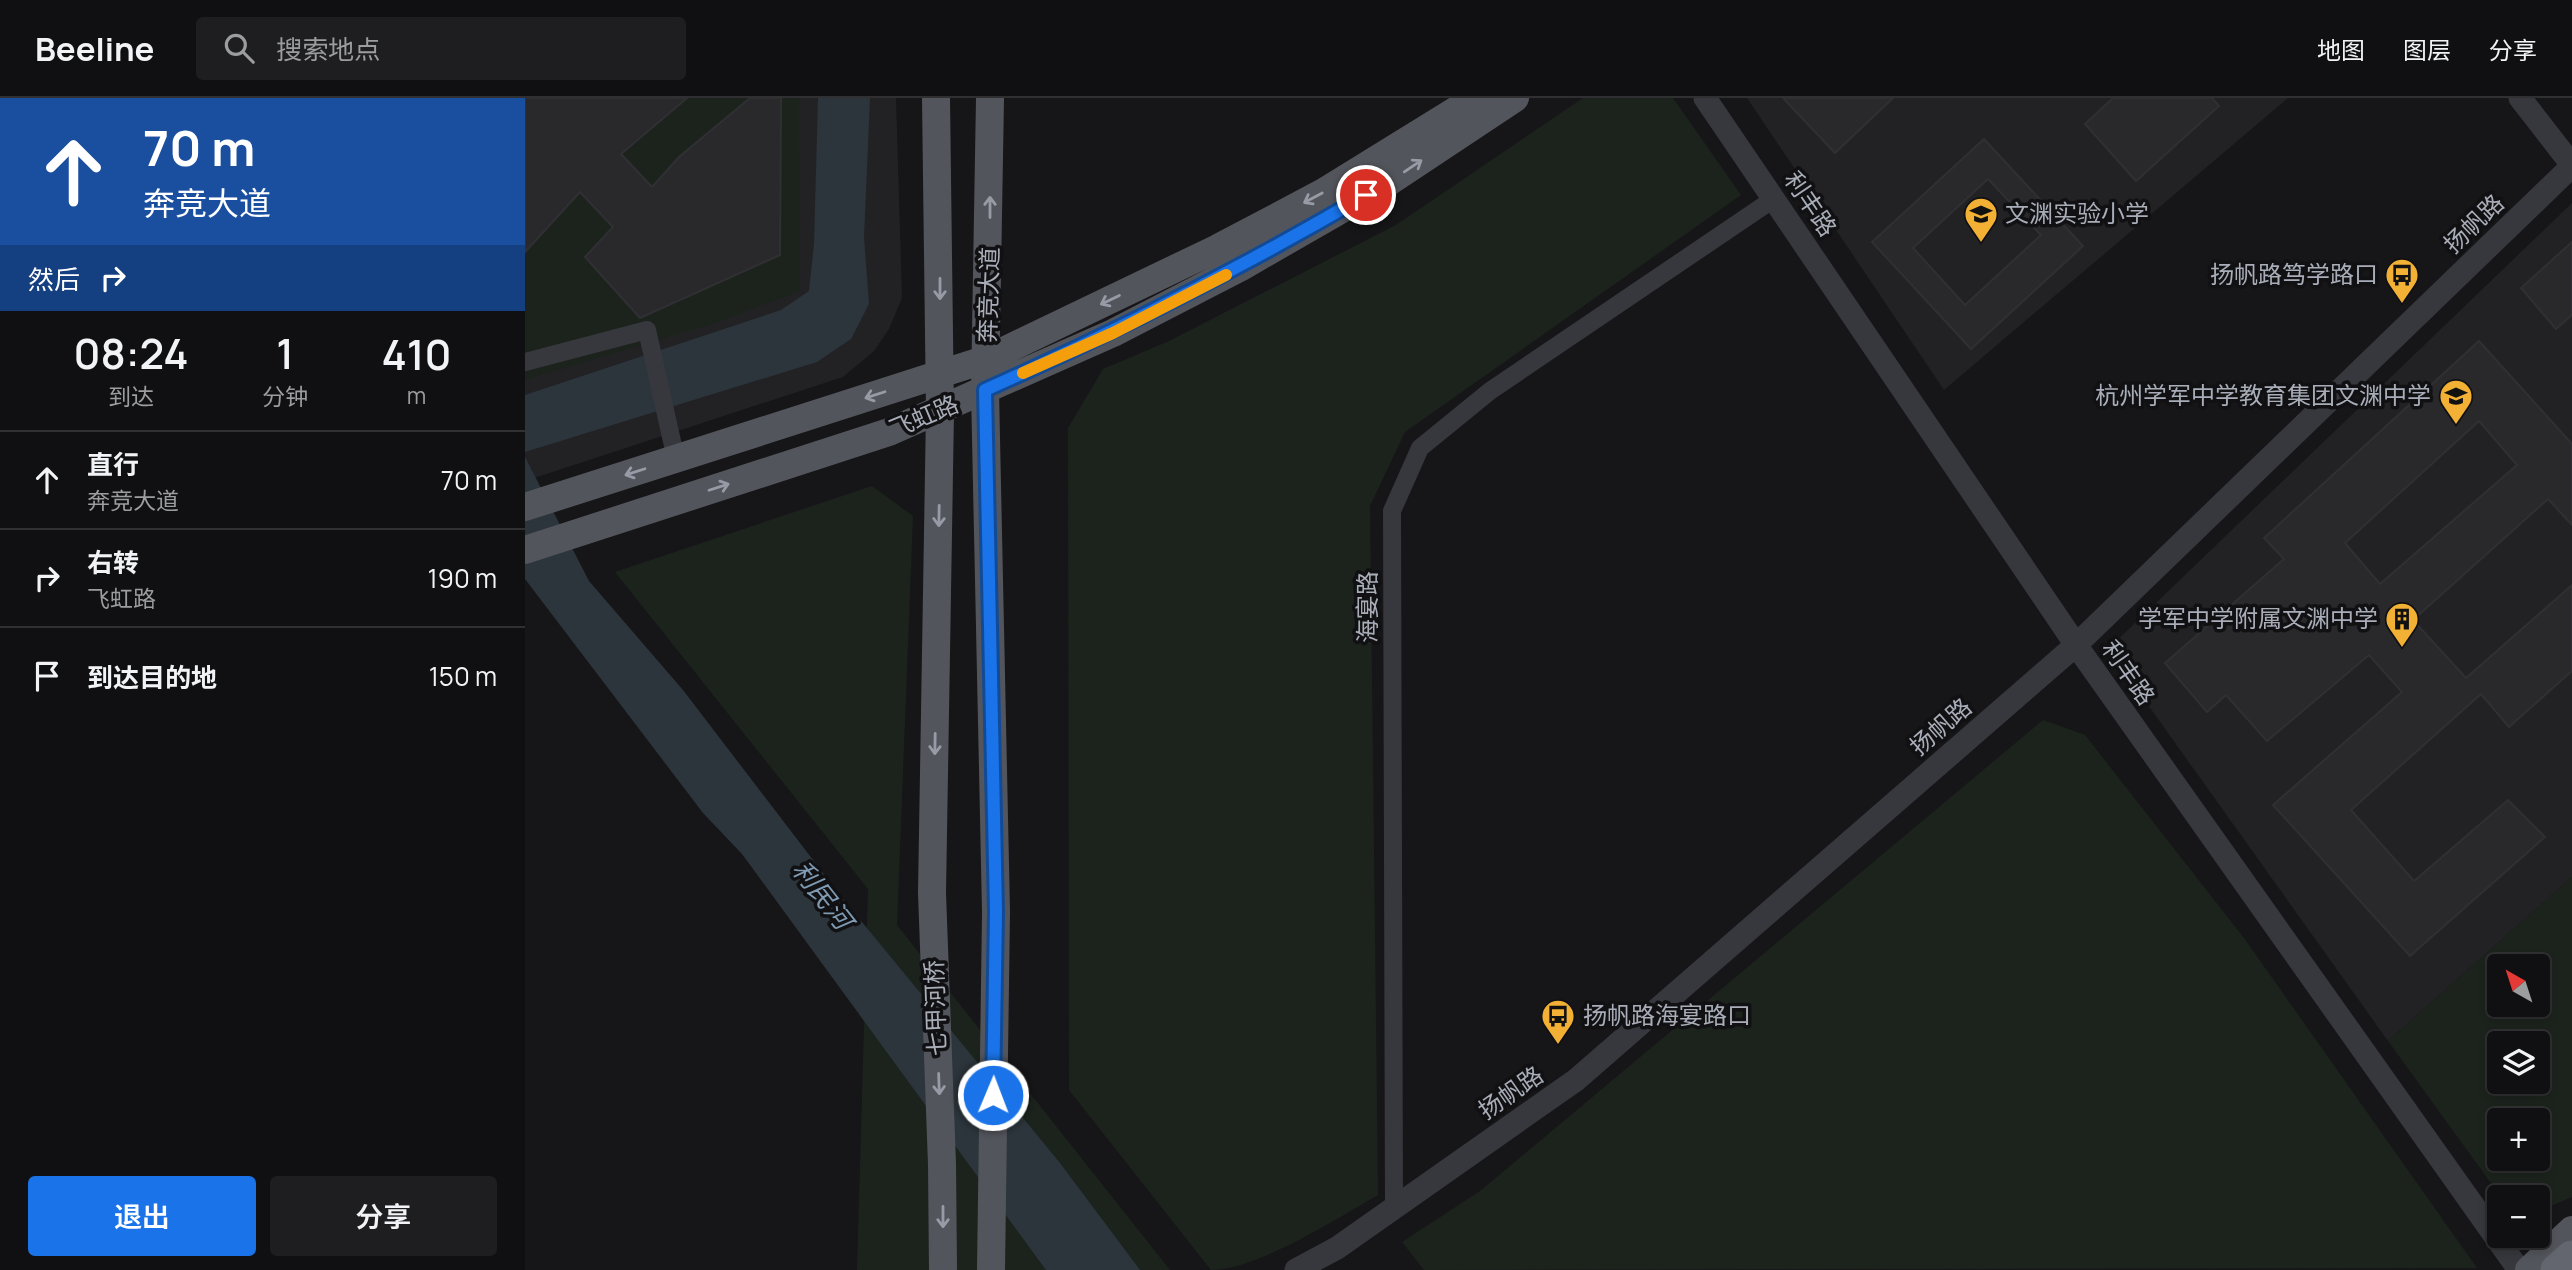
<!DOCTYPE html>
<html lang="zh">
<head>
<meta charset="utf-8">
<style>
	:root { --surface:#101012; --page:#1e1e20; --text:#f1f3f6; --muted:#9c9d9f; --line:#303032; --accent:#1a73e8 }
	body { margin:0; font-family:Manrope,"Noto Sans SC",sans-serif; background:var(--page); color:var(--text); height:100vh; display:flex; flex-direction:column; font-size:26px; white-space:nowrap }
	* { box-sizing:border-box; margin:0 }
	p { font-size:23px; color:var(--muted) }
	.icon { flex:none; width:38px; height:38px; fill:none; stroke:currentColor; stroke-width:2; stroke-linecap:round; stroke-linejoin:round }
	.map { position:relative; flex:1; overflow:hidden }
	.panel { display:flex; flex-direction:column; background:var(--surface); width:525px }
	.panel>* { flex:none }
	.guide { background:#1a4fa0; color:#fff; overflow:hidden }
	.needle { width:46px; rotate:321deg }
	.fabs { position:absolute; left:1962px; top:856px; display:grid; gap:14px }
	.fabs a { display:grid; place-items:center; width:63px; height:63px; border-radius:7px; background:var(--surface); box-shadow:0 4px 10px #0003,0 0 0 2px var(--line); font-size:35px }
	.pin { position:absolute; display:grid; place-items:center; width:60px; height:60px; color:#fff; margin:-30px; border:4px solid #fff; border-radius:50%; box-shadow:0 2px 7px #0007 }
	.me { position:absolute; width:77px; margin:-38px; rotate:1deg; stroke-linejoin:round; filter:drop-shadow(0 0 5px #0008) }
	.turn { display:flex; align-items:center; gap:24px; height:147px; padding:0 28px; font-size:32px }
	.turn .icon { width:91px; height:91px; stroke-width:2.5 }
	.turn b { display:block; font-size:49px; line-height:60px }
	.then { display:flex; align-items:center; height:66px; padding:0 28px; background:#0003; gap:14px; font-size:26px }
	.eta { display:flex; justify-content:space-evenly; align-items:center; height:119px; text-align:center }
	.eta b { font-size:42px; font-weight:600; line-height:49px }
	.action { display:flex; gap:14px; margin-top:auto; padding:14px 28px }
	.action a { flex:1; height:80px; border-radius:7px; background:var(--accent); color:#fff; font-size:28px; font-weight:600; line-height:80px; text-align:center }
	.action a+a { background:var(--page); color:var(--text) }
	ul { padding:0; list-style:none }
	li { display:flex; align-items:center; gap:21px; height:98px; padding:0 28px; border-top:2px solid var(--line) }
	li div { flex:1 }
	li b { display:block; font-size:26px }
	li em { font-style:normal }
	header { display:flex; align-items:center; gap:42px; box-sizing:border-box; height:98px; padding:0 35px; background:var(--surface); border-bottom:2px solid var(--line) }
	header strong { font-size:33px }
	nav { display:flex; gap:38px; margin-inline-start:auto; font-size:24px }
	.search { width:490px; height:63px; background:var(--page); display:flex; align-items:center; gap:18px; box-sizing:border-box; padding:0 24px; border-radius:7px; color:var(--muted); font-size:26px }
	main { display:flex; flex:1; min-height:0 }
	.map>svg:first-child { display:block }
	.built { fill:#222225 }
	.green { fill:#1c231d; fill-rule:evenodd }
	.water { fill:#2c353c }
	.building { fill:#29292c; stroke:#303034; stroke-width:2; fill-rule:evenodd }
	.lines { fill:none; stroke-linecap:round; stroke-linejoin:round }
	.minor { stroke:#37383d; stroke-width:18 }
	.tertiary { stroke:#37383d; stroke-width:23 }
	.primary { stroke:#53555c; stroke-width:28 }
	.motorway { stroke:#63666e; stroke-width:33 }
	.oneway { stroke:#979ba6 }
	.route-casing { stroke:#114b97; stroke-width:18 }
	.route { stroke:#1a73e8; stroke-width:12 }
	.slow { stroke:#f59e0b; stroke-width:12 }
	.labels { text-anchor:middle; stroke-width:7; stroke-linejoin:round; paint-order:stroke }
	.street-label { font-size:24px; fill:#a8adb8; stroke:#111113 }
	.poi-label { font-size:24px; fill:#a8adb8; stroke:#111113; text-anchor:end }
	.water-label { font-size:26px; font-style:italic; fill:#7f9bb3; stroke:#111113 }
</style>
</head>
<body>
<header>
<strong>Beeline</strong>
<div class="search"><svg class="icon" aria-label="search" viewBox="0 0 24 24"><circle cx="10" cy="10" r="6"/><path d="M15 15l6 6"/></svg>搜索地点</div>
<nav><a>地图</a><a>图层</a><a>分享</a></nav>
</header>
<main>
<section class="panel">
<div class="guide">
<div class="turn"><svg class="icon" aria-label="ahead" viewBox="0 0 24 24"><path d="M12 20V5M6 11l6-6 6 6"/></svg><div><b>70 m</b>奔竞大道</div></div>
<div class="then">然后<svg class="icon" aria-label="right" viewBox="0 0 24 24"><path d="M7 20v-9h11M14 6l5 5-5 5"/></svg></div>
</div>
<div class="eta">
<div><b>08:24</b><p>到达</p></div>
<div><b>1</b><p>分钟</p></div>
<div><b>410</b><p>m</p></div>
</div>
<ul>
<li><svg class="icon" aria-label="ahead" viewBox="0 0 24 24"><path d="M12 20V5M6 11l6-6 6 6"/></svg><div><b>直行</b><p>奔竞大道</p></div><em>70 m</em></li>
<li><svg class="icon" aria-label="right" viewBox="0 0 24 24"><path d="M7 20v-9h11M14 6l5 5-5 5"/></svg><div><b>右转</b><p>飞虹路</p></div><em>190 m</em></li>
<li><svg class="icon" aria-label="arrive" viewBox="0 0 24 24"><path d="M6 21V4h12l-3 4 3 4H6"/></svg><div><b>到达目的地</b></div><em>150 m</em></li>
</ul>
<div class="action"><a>退出</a><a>分享</a></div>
</section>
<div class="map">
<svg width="2047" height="1172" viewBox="0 0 2047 1172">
	<rect width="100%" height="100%" fill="#161618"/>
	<!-- built -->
	<path class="built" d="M0,0H371L377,200L364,231L349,253L318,279L0,383Z
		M1222,0H1763L1419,292Z
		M2047,105V779L1863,943L1583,551Z"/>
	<!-- green -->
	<path class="green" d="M0,0H274L275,193L187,226L0,282Z
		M1058,0H1148L1216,97L880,334L845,408L853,1097C811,1121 732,1172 686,1172L544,992L543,330L578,271L644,243L871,127Z
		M347,388L388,418L372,827L645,1172H332L343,791L90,474Z
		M1518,622L1560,637L1719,840L1952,1170L899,1172L877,1144L955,1093Z
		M2047,779V1099L2013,1113L2012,1099H1976L1863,943ZM1974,868H2012V906H1974ZM1974,945H2012V984H1974ZM2012,1022V1060H1974V1022Z"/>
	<!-- water -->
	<path class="water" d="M293,0H345L339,139L344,206L326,241L292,264L0,354V297L256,212L284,193L289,146Z
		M0,359L64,483L158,592L314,796L535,1065L615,1172H521L217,756L178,715L0,481Z"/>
	<!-- building -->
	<path class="building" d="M0,0H162L96,56L127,89L154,59L225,0H256L255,157L115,220L60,159L88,129L55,94L0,154Z
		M1258,0H1368L1310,55Z
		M1588,0H1687L1694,8L1611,83L1560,26Z
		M1459,41L1558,148L1446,251L1347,144ZM1463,81L1516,137L1440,207L1388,150Z
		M2047,144V217L2031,231L1996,190Z
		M1954,243L2047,346V427L2023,401L1888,522L1941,580L2047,487V573L1984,629L1956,596L1826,712L1889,783L1983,702L2020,739L1885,858L1748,707L1877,594L1844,557L1742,643L1701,597L1682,614L1640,565L1759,461L1739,440ZM1954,323L1992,367L1855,486L1820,445Z"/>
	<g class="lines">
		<!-- minor -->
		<path class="minor" d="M0,264L122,232L151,361
			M869,1109L867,413L895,350L965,293L1250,100"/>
		<!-- tertiary -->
		<path class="tertiary" d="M1180,0L1551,547L1994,1172
			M1995,0L2047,67
			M771,1172L812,1150L1051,982L1551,547L2047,68"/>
		<!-- primary -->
		<path class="primary" d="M411,0L415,314L407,795L417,1066L418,1172
			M465,0L460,292L471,814L466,1172
			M0,409L462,261L693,150L799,94L951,0
			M0,452L364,334L588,235L716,169L862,85L990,0
			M2004,1172L2047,1132"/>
		<!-- motorway -->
		<path class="motorway" d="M2032,1172L2047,1159"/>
	</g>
	<!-- one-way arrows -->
	<defs><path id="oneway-shaft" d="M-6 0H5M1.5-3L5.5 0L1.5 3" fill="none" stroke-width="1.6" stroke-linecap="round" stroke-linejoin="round" transform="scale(1.75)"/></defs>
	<g class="oneway">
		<use href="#oneway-shaft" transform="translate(888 68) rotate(-34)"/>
		<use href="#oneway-shaft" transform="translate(788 100) rotate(152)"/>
		<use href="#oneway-shaft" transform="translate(465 109) rotate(-90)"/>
		<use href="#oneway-shaft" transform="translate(415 191) rotate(90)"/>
		<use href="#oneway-shaft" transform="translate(585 202) rotate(154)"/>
		<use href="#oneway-shaft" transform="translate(350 297) rotate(162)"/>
		<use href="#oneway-shaft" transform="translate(110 374) rotate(162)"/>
		<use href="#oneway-shaft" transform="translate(194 389) rotate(-18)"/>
		<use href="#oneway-shaft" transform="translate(414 418) rotate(91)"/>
		<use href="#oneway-shaft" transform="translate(410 646) rotate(91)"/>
		<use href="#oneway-shaft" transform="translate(414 986) rotate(88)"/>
		<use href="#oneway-shaft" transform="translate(418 1119) rotate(90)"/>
	</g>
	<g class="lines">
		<defs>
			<path id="route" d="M468,997L471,814L460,292C593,233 716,170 841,97"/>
		</defs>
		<!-- route casing -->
		<use href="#route" class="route-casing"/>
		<!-- route -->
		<use href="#route" class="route"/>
		<!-- slow -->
		<path class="slow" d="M498,275L588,235L701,177"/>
	</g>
	<!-- icons -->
	<defs>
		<symbol id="school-pin" viewBox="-11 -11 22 30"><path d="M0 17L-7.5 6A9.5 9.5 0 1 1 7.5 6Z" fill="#f2b134" stroke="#111113"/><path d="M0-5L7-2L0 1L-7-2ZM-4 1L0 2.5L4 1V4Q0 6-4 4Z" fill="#111"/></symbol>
		<symbol id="bus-pin" viewBox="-11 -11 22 30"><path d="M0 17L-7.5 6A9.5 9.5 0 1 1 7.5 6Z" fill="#f2b134" stroke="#111113"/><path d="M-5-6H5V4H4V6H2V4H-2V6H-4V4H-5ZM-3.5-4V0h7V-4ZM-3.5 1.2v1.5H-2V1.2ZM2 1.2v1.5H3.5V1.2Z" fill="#111"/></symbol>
		<symbol id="building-pin" viewBox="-11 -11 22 30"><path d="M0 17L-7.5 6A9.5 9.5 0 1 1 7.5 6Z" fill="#f2b134" stroke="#111113"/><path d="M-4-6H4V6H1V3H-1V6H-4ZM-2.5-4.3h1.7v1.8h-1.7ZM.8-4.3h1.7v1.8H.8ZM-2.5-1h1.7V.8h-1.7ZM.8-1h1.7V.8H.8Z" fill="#111"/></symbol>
	</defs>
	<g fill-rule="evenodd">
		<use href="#school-pin" x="1437" y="97" width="38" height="52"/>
		<use href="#bus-pin" x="1858" y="158" width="38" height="52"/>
		<use href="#school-pin" x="1912" y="279" width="38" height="52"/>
		<use href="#building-pin" x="1858" y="502" width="38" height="52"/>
		<use href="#bus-pin" x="1014" y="899" width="38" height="52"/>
	</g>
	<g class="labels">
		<!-- street labels -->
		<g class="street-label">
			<text transform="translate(1285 106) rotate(56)" y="8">利丰路</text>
			<text transform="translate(1949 126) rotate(-44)" y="8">扬帆路</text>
			<text transform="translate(464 197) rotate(-88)" y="8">奔竞大道</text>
			<text transform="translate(399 319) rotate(-23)" y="8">飞虹路</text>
			<text transform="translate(843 509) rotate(-90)" y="8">海宴路</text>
			<text transform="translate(1603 575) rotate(55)" y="8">利丰路</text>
			<text transform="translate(1416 629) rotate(-41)" y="8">扬帆路</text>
			<text transform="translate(411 910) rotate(-92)" y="8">七甲河桥</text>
			<text transform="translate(986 995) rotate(-35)" y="8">扬帆路</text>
		</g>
		<!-- poi labels -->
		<g class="poi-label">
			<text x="1480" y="124" text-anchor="start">文渊实验小学</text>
			<text x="1853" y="185">扬帆路笃学路口</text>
			<text x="1906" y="306">杭州学军中学教育集团文渊中学</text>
			<text x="1853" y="529">学军中学附属文渊中学</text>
			<text x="1058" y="926" text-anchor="start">扬帆路海宴路口</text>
		</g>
		<!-- water labels -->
		<g class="water-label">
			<text transform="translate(297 797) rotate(52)" y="9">利民河</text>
		</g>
	</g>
</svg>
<div class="fabs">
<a><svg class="needle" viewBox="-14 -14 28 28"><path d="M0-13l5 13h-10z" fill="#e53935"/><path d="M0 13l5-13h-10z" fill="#9c9d9f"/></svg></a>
<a><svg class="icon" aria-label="layers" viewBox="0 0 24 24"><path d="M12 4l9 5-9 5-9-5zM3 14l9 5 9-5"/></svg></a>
<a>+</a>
<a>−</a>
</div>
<div class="pin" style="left:841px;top:97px;background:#d93025"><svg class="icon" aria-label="arrive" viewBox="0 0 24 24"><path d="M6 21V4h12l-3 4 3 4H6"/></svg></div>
<svg class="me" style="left:468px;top:997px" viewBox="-20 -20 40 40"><circle r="17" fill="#1a73e8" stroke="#fff" stroke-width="3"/><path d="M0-11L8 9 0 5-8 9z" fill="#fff"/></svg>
</div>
</main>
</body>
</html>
